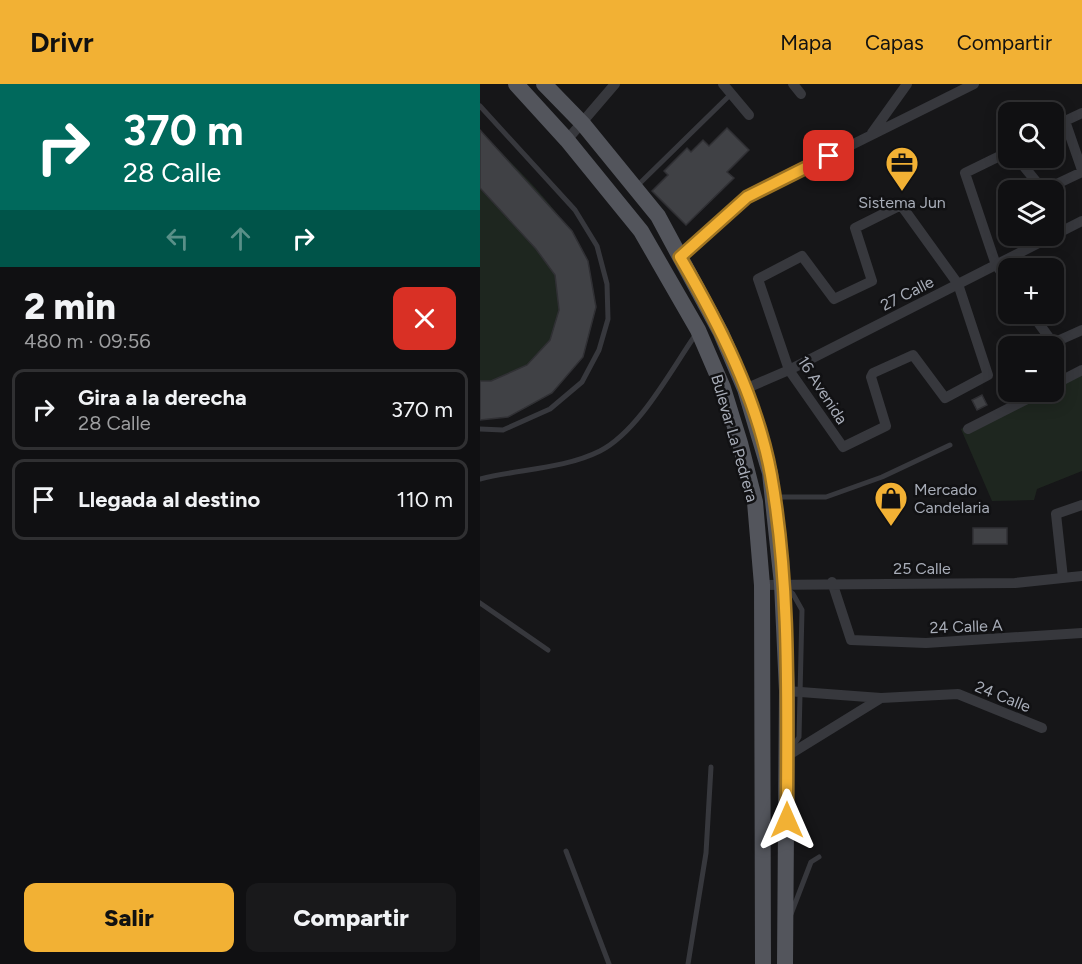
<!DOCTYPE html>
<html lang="es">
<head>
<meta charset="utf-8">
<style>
	:root { --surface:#101012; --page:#19191b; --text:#f1f3f6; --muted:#9c9d9f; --line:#303032; --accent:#f2b134 }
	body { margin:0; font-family:Figtree,sans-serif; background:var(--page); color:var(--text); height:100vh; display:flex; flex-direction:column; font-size:22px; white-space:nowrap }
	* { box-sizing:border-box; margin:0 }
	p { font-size:20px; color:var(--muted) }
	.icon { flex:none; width:33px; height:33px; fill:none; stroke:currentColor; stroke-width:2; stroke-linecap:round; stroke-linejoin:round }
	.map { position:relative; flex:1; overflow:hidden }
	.drawer { display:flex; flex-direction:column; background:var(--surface); width:480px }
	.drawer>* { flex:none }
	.hud { background:#00695c; color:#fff; overflow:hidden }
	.controls { position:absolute; left:518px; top:18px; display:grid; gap:12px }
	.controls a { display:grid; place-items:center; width:66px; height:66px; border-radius:12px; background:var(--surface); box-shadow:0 3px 15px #0003,0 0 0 2px var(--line); font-size:30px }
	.pin { position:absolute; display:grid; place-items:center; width:51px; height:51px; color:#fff; margin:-26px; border-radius:12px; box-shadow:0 3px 9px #0006 }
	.me { position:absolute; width:66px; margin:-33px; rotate:0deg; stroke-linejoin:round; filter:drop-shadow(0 0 4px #0008) }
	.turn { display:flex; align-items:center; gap:21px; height:126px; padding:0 24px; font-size:27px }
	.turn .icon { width:78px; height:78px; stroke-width:2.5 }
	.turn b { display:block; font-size:42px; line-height:51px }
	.lanes { display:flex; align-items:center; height:57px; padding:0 24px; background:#0003; justify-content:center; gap:30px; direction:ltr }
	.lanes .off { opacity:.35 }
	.round { display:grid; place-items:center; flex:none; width:63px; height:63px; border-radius:12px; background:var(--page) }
	.head { display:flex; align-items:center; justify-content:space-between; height:102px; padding:0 24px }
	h1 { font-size:36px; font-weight:800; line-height:45px }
	.cta { display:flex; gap:12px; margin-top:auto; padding:12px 24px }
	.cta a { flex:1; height:69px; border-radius:12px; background:var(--accent); color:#111; font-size:24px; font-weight:800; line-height:69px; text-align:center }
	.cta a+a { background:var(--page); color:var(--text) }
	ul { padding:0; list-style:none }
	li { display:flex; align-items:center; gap:18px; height:81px; margin:0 12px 9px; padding:0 12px; border:3px solid var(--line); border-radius:12px }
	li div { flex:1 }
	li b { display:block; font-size:22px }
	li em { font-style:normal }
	header { display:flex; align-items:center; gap:36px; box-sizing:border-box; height:84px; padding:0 30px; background:var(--accent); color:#111 }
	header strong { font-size:28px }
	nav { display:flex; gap:33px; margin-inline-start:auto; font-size:21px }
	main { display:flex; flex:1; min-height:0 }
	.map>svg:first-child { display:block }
	.green { fill:#1e261f }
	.building { fill:#404145; stroke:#303034; stroke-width:1.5 }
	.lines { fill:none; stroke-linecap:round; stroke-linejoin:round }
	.service { stroke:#37383d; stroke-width:5 }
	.minor { stroke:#37383d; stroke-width:10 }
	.primary { stroke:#53555c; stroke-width:16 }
	.route-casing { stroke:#9d7322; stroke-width:15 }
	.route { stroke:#f2b134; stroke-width:10 }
	.labels { text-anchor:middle; stroke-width:5; stroke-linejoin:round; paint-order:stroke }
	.poi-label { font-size:16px; fill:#a8adb8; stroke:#111113 }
	.street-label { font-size:16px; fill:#a8adb8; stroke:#111113 }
</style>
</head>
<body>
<header>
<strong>Drivr</strong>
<nav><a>Mapa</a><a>Capas</a><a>Compartir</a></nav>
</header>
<main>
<section class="drawer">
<div class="hud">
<div class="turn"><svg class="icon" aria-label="right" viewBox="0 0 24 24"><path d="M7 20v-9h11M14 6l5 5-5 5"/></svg><div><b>370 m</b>28 Calle</div></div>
<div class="lanes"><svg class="icon off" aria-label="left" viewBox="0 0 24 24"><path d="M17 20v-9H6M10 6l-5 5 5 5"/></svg><svg class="icon off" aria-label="ahead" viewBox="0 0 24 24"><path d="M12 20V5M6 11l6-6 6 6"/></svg><svg class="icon" aria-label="right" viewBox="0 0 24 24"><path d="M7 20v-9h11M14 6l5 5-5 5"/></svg></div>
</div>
<div class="head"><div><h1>2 min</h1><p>480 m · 09:56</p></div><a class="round" style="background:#d93025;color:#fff"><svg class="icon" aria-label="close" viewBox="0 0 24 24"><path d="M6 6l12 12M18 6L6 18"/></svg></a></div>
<ul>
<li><svg class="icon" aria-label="right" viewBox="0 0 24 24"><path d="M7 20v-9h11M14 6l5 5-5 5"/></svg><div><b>Gira a la derecha</b><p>28 Calle</p></div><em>370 m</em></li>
<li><svg class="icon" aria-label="arrive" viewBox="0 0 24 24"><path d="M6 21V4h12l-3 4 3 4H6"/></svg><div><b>Llegada al destino</b></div><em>110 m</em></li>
</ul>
<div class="cta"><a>Salir</a><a>Compartir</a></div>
</section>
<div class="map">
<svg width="602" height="880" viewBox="0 0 602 880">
	<rect width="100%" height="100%" fill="#161618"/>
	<!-- green -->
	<path class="green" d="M0,46C48,99 132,165 111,244C106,262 102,274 90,288C64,318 40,332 0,336Z
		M602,282V387L557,405L554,416L512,417L481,345L553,308H573V297Z"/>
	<!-- building -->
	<path class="building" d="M247,44L269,66L247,88L254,94L206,141L172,107L188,91L184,87L207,64L211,68L223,56L229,62Z
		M0,46L92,147L108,177L116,223L103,273L72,309L28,333L0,336V297H11L47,281L70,256L79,226L75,191L56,165L0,104Z
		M502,311L507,321L497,326L492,316Z
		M493,444H527V460H493Z"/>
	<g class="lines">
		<!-- service -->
		<path class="service" d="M0,22L95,126L117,162L127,200L128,235L119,266L102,298L70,325L23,346L0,345
			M156,103L251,10
			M0,395C39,385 84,385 120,367C159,347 191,286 216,250
			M296,413H346L402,393L470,361
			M305,503L313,510L322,526L319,653L311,666
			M0,519L68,566
			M86,767L129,880
			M311,830L331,778L339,773
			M208,880L226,769L231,683"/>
		<!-- minor -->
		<path class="minor" d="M243,0L269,31
			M313,0L321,10
			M602,29L585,37L602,86
			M392,49L427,0
			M87,56L135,0
			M528,68L485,89L516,181L528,197
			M537,74L563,106
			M564,106L602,88
			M421,121L478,200L508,291L465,314L433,271L393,289L391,293L406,342L363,363L309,286L278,195L322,172L354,215L392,197L375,144Z
			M200,173L267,113L494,0
			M552,230L573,259L602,246
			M573,301L602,286
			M265,305L309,286L602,137
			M488,345L561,308
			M583,494L576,430L602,421
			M352,498L371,556L446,559L602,549
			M282,501L535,499L602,492
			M307,607L401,614L478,610L562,644
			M307,672L401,614"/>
		<!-- primary -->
		<path class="primary" d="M36,0L87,56L161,147L218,246L243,304L260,359L275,418L282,501L283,880
			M64,0L103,40L178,132L241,249L265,305L290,389L302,500L307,607L305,880"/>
	</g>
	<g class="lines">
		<defs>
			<path id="route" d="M307,736C307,622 311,503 291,391C277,314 239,240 200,173L267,113L349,72"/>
		</defs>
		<!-- route casing -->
		<use href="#route" class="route-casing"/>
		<!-- route -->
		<use href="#route" class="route"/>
	</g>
	<!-- icons -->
	<defs>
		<symbol id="office-pin" viewBox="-11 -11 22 30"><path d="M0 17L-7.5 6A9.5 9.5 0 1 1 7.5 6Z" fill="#f2b134" stroke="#111113"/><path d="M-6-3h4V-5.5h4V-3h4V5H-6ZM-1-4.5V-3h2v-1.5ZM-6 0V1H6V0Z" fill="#111"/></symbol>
		<symbol id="shop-pin" viewBox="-11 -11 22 30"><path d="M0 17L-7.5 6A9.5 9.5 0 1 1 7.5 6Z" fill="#f2b134" stroke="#111113"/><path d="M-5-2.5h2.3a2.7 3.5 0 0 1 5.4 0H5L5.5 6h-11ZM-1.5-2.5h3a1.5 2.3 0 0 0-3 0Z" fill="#111"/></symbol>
	</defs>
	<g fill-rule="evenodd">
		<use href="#office-pin" x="403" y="60" width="38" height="52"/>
		<use href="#shop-pin" x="392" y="395" width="38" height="52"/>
	</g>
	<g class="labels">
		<!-- poi labels -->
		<g class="poi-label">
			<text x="422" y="124">Sistema Jun</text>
			<text x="434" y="411" text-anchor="start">Mercado<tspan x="434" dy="18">Candelaria</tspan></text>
		</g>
		<!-- street labels -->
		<g class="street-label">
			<text transform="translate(427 209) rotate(-27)" y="6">27 Calle</text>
			<text transform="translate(343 306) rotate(57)" y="6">16 Avenida</text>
			<text transform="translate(255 354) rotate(74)" y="6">Bulevar La Pedrera</text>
			<text x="442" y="490">25 Calle</text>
			<text transform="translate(486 542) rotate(-2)" y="6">24 Calle A</text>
			<text transform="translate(523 612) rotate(22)" y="6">24 Calle</text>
		</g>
	</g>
</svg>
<div class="controls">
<a><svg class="icon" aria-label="search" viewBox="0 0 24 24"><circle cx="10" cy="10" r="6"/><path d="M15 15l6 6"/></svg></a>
<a><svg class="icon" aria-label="layers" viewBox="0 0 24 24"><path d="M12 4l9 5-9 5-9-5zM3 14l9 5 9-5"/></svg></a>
<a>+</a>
<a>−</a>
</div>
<div class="pin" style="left:349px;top:72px;background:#d93025"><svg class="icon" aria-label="arrive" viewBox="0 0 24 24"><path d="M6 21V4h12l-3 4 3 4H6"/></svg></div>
<svg class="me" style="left:307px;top:736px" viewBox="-20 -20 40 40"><path d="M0-17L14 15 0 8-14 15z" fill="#f2b134" stroke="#fff" stroke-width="4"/></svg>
</div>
</main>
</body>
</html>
